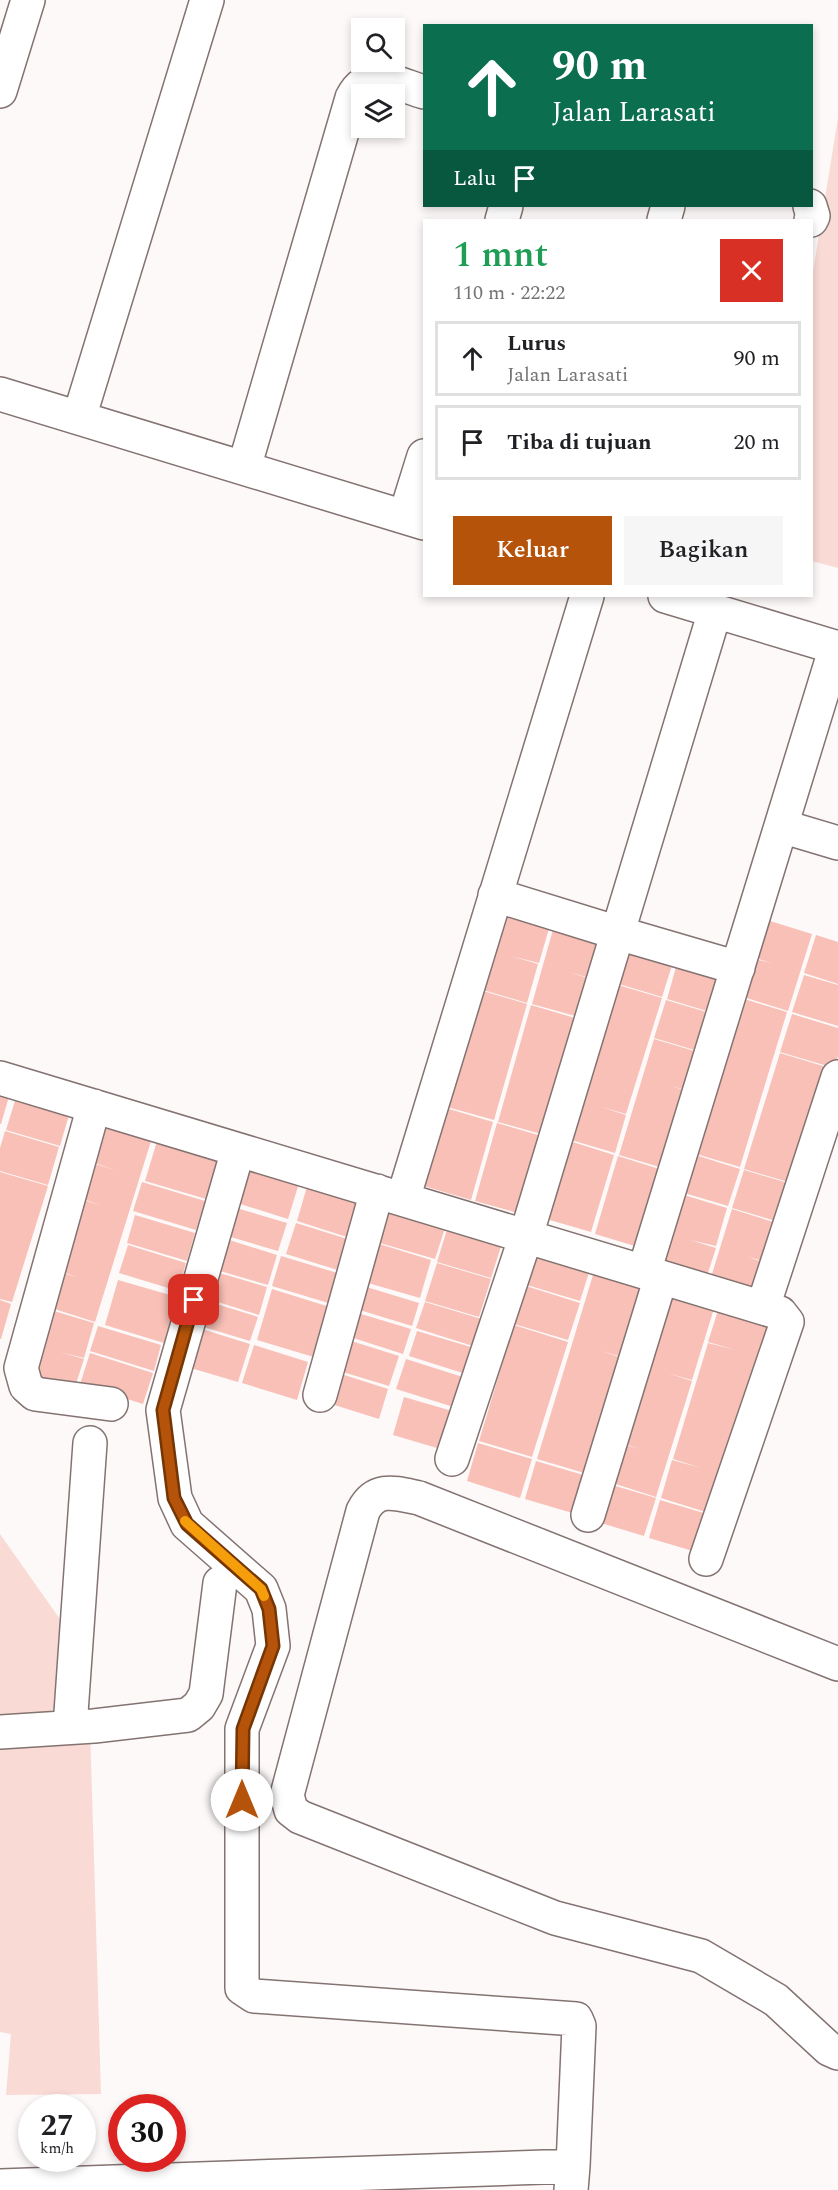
<!DOCTYPE html>
<html lang="id">
<head>
<meta charset="utf-8">
<style>
	:root { --surface:#fff; --page:#f6f6f6; --text:#202124; --muted:#757577; --line:#e0e0e0; --accent:#b45309 }
	body { margin:0; font-family:Spectral,serif; background:var(--page); color:var(--text); height:100vh; display:flex; flex-direction:column; font-size:22px; white-space:nowrap }
	* { box-sizing:border-box; margin:0 }
	p { font-size:20px; color:var(--muted) }
	.icon { flex:none; width:33px; height:33px; fill:none; stroke:currentColor; stroke-width:2; stroke-linecap:round; stroke-linejoin:round }
	.map { position:relative; flex:1; overflow:hidden }
	.sheet { position:absolute; left:423px; top:219px; width:390px; height:378px; display:flex; flex-direction:column; background:var(--surface); border-radius:0px; box-shadow:0 3px 9px #0003 }
	.sheet>* { flex:none }
	.hud { position:absolute; left:423px; top:24px; width:390px; height:183px; border-radius:0px; box-shadow:0 3px 9px #0003; background:#0b6e4f; color:#fff; overflow:hidden }
	.buttons { position:absolute; left:351px; top:18px; display:grid; gap:12px }
	.buttons a { display:grid; place-items:center; width:54px; height:54px; border-radius:0px; background:var(--surface); box-shadow:0 3px 9px #0003; font-size:30px }
	.speed { position:absolute; left:18px; top:2094px; display:flex; gap:12px; font-size:30px; font-weight:700; text-align:center }
	.speed>* { display:grid; place-content:center; width:78px; height:78px; border-radius:50%; background:var(--surface); box-shadow:0 3px 9px #0003; line-height:1 }
	.speed small { font-size:15px; font-weight:400 }
	.speed .limit { border:9px solid #d22; background:#fff; color:#111 }
	.pin { position:absolute; display:grid; place-items:center; width:51px; height:51px; color:#fff; margin:-26px; border-radius:12px; box-shadow:0 3px 9px #0006 }
	.me { position:absolute; width:66px; margin:-33px; rotate:0deg; stroke-linejoin:round; filter:drop-shadow(0 0 4px #0008) }
	.turn { display:flex; align-items:center; gap:21px; height:126px; padding:0 30px; font-size:27px }
	.turn .icon { width:78px; height:78px; stroke-width:2.5 }
	.turn b { display:block; font-size:42px; line-height:51px }
	.then { display:flex; align-items:center; height:57px; padding:0 30px; background:#0003; gap:12px; font-size:22px }
	.round { display:grid; place-items:center; flex:none; width:63px; height:63px; border-radius:0px; background:var(--page) }
	.summary { display:flex; align-items:center; justify-content:space-between; height:102px; padding:0 30px }
	h1 { font-size:36px; font-weight:600; line-height:45px; color:#1e9e55 }
	.action { display:flex; gap:12px; margin-top:auto; padding:12px 30px }
	.action a { flex:1; height:69px; border-radius:0px; background:var(--accent); color:#fff; font-size:24px; font-weight:600; line-height:69px; text-align:center }
	.action a+a { background:var(--page); color:var(--text) }
	ul { padding:0; list-style:none }
	li { display:flex; align-items:center; gap:18px; height:75px; margin:0 12px 9px; padding:0 18px; border:3px solid var(--line); border-radius:0px }
	li div { flex:1 }
	li b { display:block; font-size:22px }
	li em { font-style:normal }
	.map>svg:first-child { display:block }
	.green { fill:#f9dad5 }
	.building { fill:#f8c0b7 }
	.lines { fill:none; stroke-linecap:round; stroke-linejoin:round }
	.minor-casing { stroke:#837371; stroke-width:36 }
	.minor { stroke:#fff; stroke-width:33 }
	.route-casing { stroke:#753606; stroke-width:15 }
	.route { stroke:#b45309; stroke-width:10 }
	.slow { stroke:#f59e0b; stroke-width:10 }
</style>
</head>
<body>
<div class="map">
<svg width="838" height="2190" viewBox="0 0 838 2190">
	<rect width="100%" height="100%" fill="#fdf9f9"/>
	<!-- green -->
	<path class="green" d="M838,118V568L812,561V278Z
		M0,1534L88,1659L101,2094L6,2095L11,2034L0,2032Z"/>
	<!-- building -->
	<path class="building" d="M495,909L550,925L539,963L511,956L538,964L527,1003L473,987Z
		M757,917L812,934L788,1011L734,994L746,957L771,963L746,955Z
		M554,926L608,942L597,980L568,972L597,981L586,1019L532,1004Z
		M816,935L838,942V984L804,973Z
		M620,943L674,959L662,997L609,981Z
		M678,960L732,977L720,1015L667,999Z
		M804,975L838,985V1026L792,1012Z
		M608,982L662,998L626,1114L601,1107L626,1115L615,1153L561,1137Z
		M473,988L527,1004L494,1120L440,1105Z
		M734,996L787,1012L740,1167L686,1151Z
		M666,1000L720,1016L708,1054L654,1038Z
		M531,1005L585,1021L552,1137L498,1122Z
		M792,1014L838,1028V1056L834,1068L780,1052Z
		M654,1039L708,1055L697,1093L671,1086L696,1094L673,1171L619,1155Z
		M780,1053L833,1069L798,1185L744,1169Z
		M0,1089L10,1093L1,1124H0Z
		M18,1091L71,1108L60,1146L6,1130Z
		M439,1106L493,1122L471,1200L417,1184Z
		M497,1123L552,1139L529,1216L475,1201Z
		M100,1126L151,1141L95,1322L45,1306L56,1271L80,1278L56,1270L78,1198L102,1206L78,1197L89,1162L115,1170L89,1161Z
		M5,1131L59,1147L48,1185L0,1171V1148Z
		M160,1131L221,1150L206,1199L145,1181Z
		M560,1138L614,1155L591,1232L536,1216Z
		M686,1152L740,1169L728,1206L674,1190Z
		M618,1156L672,1173L648,1250L595,1234Z
		M246,1163L300,1180L288,1219L234,1202Z
		M744,1170L798,1186L786,1224L732,1208Z
		M0,1172L48,1186L12,1302L0,1299Z
		M142,1182L205,1201L196,1230L133,1211Z
		M308,1183L362,1200L350,1238L297,1221Z
		M674,1192L727,1208L716,1246L690,1240L716,1248L704,1285L650,1269Z
		M383,1206L446,1225L435,1259L373,1241Z
		M233,1207L287,1223L278,1251L224,1235Z
		M732,1209L786,1226L774,1264L748,1257L774,1266L762,1303L708,1287Z
		M135,1215L195,1233L187,1261L127,1243Z
		M296,1223L354,1241L344,1272L286,1254Z
		M449,1223L503,1240L491,1278L437,1262Z
		M223,1238L277,1255L268,1285L213,1269Z
		M373,1242L431,1260L420,1298L361,1281Z
		M128,1245L186,1263L178,1291L119,1273Z
		M538,1247L592,1263L580,1301L527,1285Z
		M281,1256L344,1275L335,1305L272,1286Z
		M437,1263L491,1279L479,1317L425,1301Z
		M596,1265L650,1281L626,1358L601,1351L626,1359L591,1475L537,1459Z
		M213,1271L267,1287L259,1315L205,1298Z
		M118,1280L177,1297L164,1343L105,1325Z
		M360,1285L419,1303L412,1326L353,1308Z
		M526,1286L580,1303L568,1340L514,1324Z
		M662,1286L716,1302L692,1380L667,1373L692,1381L656,1497L603,1480L614,1442L640,1449L615,1441Z
		M272,1289L333,1308L317,1358L257,1340Z
		M0,1300L11,1304L1,1339H0Z
		M204,1300L258,1317L250,1341L197,1325Z
		M425,1302L485,1320L476,1347L416,1328Z
		M720,1304L774,1320L715,1515L661,1498L672,1460L701,1468L673,1459L708,1343L736,1350L708,1342Z
		M44,1308L94,1323L84,1358L60,1352L84,1359L75,1387L25,1372Z
		M351,1311L411,1329L403,1354L344,1335Z
		M514,1325L568,1342L532,1457L479,1441Z
		M98,1326L161,1345L154,1371L90,1351Z
		M195,1327L250,1344L238,1382L184,1366Z
		M417,1331L481,1350L472,1376L409,1356Z
		M345,1339L399,1356L389,1386L336,1370Z
		M254,1345L308,1362L297,1400L242,1383Z
		M90,1353L153,1373L143,1404L80,1384Z
		M406,1359L469,1379L460,1409L396,1389Z
		M335,1372L388,1389L379,1419L325,1402Z
		M404,1397L459,1413L447,1451L393,1435Z
		M478,1443L532,1459L520,1498L467,1481Z
		M536,1461L590,1477L579,1515L525,1499Z
		M602,1482L656,1498L644,1536L591,1520Z
		M660,1500L714,1516L703,1554L649,1538Z"/>
	<g class="lines">
		<defs>
			<path id="minor" d="M0,91L28,0
				M810,206L813,216L811,220
				M502,220L506,206
				M664,220L668,206
				M0,394L424,523
				M79,418L207,0
				M244,468L352,98C368,66 397,84 424,92
				M405,517L424,456
				M665,596L838,648
				M781,826L838,843
				M495,895L618,933L738,968
				M0,1078L780,1313L787,1322L706,1559
				M94,1106L21,1368L26,1386L35,1394L111,1404
				M238,1150L163,1410L175,1498L187,1524L261,1589L269,1609L273,1646L242,1729V1988L254,1996L576,2019L579,2026L573,2166
				M403,1199L587,596
				M644,1272L836,647
				M763,1307L838,1077
				M320,1395L377,1191
				M452,1459L526,1236L715,611
				M588,1515L661,1277
				M838,1664L419,1498C395,1493 376,1486 363,1511L287,1795L291,1810L300,1817L555,1918L701,1956L776,2000L829,2049L838,2053
				M70,1727L90,1443
				M0,1732L94,1726L188,1715L199,1706L206,1694L220,1583
				M0,2186L573,2166L571,2190"/>
		</defs>
		<!-- minor casing -->
		<use href="#minor" class="minor-casing"/>
		<!-- minor -->
		<use href="#minor" class="minor"/>
	</g>
	<g class="lines">
		<defs>
			<path id="route" d="M194,1300L163,1410L174,1498L187,1524L261,1589L269,1609L273,1646L243,1729L242,1800"/>
		</defs>
		<!-- route casing -->
		<use href="#route" class="route-casing"/>
		<!-- route -->
		<use href="#route" class="route"/>
		<!-- slow -->
		<path class="slow" d="M185,1521L261,1589L264,1596"/>
	</g>
</svg>
<div class="buttons">
<a><svg class="icon" aria-label="search" viewBox="0 0 24 24"><circle cx="10" cy="10" r="6"/><path d="M15 15l6 6"/></svg></a>
<a><svg class="icon" aria-label="layers" viewBox="0 0 24 24"><path d="M12 4l9 5-9 5-9-5zM3 14l9 5 9-5"/></svg></a>
</div>
<div class="speed"><div>27<small>km/h</small></div><div class="limit">30</div></div>
<div class="pin" style="left:194px;top:1300px;background:#d93025"><svg class="icon" aria-label="arrive" viewBox="0 0 24 24"><path d="M6 21V4h12l-3 4 3 4H6"/></svg></div>
<svg class="me" style="left:242px;top:1800px" viewBox="-20 -20 40 40"><circle r="19" fill="#fff"/><path d="M0-13L10 11 0 6-10 11z" fill="#b45309"/></svg>
<div class="hud">
<div class="turn"><svg class="icon" aria-label="ahead" viewBox="0 0 24 24"><path d="M12 20V5M6 11l6-6 6 6"/></svg><div><b>90 m</b>Jalan Larasati</div></div>
<div class="then">Lalu<svg class="icon" aria-label="arrive" viewBox="0 0 24 24"><path d="M6 21V4h12l-3 4 3 4H6"/></svg></div>
</div>
<section class="sheet">
<div class="summary"><div><h1>1 mnt</h1><p>110 m · 22:22</p></div><a class="round" style="background:#d93025;color:#fff"><svg class="icon" aria-label="close" viewBox="0 0 24 24"><path d="M6 6l12 12M18 6L6 18"/></svg></a></div>
<ul>
<li><svg class="icon" aria-label="ahead" viewBox="0 0 24 24"><path d="M12 20V5M6 11l6-6 6 6"/></svg><div><b>Lurus</b><p>Jalan Larasati</p></div><em>90 m</em></li>
<li><svg class="icon" aria-label="arrive" viewBox="0 0 24 24"><path d="M6 21V4h12l-3 4 3 4H6"/></svg><div><b>Tiba di tujuan</b></div><em>20 m</em></li>
</ul>
<div class="action"><a>Keluar</a><a>Bagikan</a></div>
</section>
</div>
</body>
</html>
